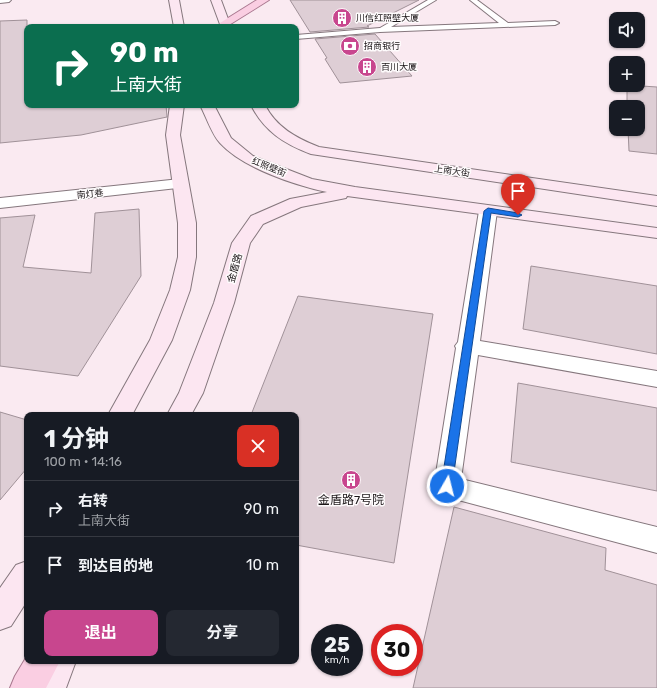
<!DOCTYPE html>
<html lang="zh">
<head>
<meta charset="utf-8">
<style>
	:root { --surface:#171b24; --page:#242831; --text:#f1f3f6; --muted:#9ea1a6; --line:#363941; --accent:#c8468e }
	body { margin:0; font-family:Rubik,"Noto Sans SC",sans-serif; background:var(--page); color:var(--text); height:100vh; display:flex; flex-direction:column; font-size:15px; white-space:nowrap }
	* { box-sizing:border-box; margin:0 }
	p { font-size:13px; color:var(--muted) }
	.icon { flex:none; width:22px; height:22px; fill:none; stroke:currentColor; stroke-width:2; stroke-linecap:round; stroke-linejoin:round }
	.map { position:relative; flex:1; overflow:hidden }
	.side { position:absolute; left:24px; top:412px; width:275px; height:252px; display:flex; flex-direction:column; background:var(--surface); border-radius:8px; box-shadow:0 1px 3px #0004 }
	.side>* { flex:none }
	.guide { position:absolute; left:24px; top:24px; width:275px; height:84px; border-radius:8px; box-shadow:0 1px 3px #0004; background:#0b6e4f; color:#fff; overflow:hidden }
	.tools { position:absolute; left:609px; top:12px; display:grid; gap:8px }
	.tools a { display:grid; place-items:center; width:36px; height:36px; border-radius:8px; background:var(--surface); box-shadow:0 1px 3px #0004; font-size:20px }
	.speed { position:absolute; left:311px; top:624px; display:flex; gap:8px; font-size:20px; font-weight:700; text-align:center }
	.speed>* { display:grid; place-content:center; width:52px; height:52px; border-radius:50%; background:var(--surface); box-shadow:0 1px 3px #0004; line-height:1 }
	.speed small { font-size:10px; font-weight:400 }
	.speed .limit { border:6px solid #d22; background:#fff; color:#111 }
	.pin { position:absolute; display:grid; place-items:center; width:34px; height:34px; color:#fff; margin:-41px -17px; border-radius:50% 50% 50% 0; rotate:-45deg; box-shadow:0 0 4px #0007 }
	.pin .icon { rotate:45deg }
	.me { position:absolute; width:44px; margin:-22px; rotate:8deg; stroke-linejoin:round; filter:drop-shadow(0 0 3px #0008) }
	.turn { display:flex; align-items:center; gap:14px; height:84px; padding:0 20px; font-size:18px }
	.turn .icon { width:52px; height:52px; stroke-width:2.5 }
	.turn b { display:block; font-size:28px; line-height:34px }
	.round { display:grid; place-items:center; flex:none; width:42px; height:42px; border-radius:8px; background:var(--page) }
	.overview { display:flex; align-items:center; justify-content:space-between; height:68px; padding:0 20px }
	h1 { font-size:24px; font-weight:700; line-height:30px }
	.button { display:flex; gap:8px; margin-top:auto; padding:8px 20px }
	.button a { flex:1; height:46px; border-radius:8px; background:var(--accent); color:#fff; font-size:16px; font-weight:700; line-height:46px; text-align:center }
	.button a+a { background:var(--page); color:var(--text) }
	ul { padding:0; list-style:none }
	li { display:flex; align-items:center; gap:12px; height:56px; padding:0 20px; border-top:1px solid var(--line) }
	li div { flex:1 }
	li b { display:block; font-size:15px }
	li em { font-style:normal }
	.map>svg:first-child { display:block }
	.building { fill:#deced5; stroke:#a09198 }
	.lines { fill:none; stroke-linecap:round; stroke-linejoin:round }
	.service-casing { stroke:#85777d; stroke-width:2 }
	.minor-casing { stroke:#85777d; stroke-width:2 }
	.tertiary-casing { stroke:#85777d; stroke-width:2 }
	.secondary-casing { stroke:#85777d; stroke-width:2 }
	.primary-casing { stroke:#a9788f; stroke-width:2 }
	.service { fill:#fff; fill-rule:evenodd }
	.minor { fill:#fff; fill-rule:evenodd }
	.tertiary { fill:#fff; fill-rule:evenodd }
	.secondary { fill:#fce6f1; fill-rule:evenodd }
	.primary { fill:#facee2; fill-rule:evenodd }
	.route { fill:#1a73e8; stroke:#114b97 }
	.labels { text-anchor:middle; stroke-width:3; stroke-linejoin:round; paint-order:stroke }
	.far-poi-label { font-size:9px; fill:#1b1618; stroke:#fefbfc; text-anchor:start }
	.far-street-label { font-size:9px; fill:#1b1618; stroke:#fefbfc }
	.street-label { font-size:10px; fill:#1b1618; stroke:#fefbfc }
	.near-poi-label { font-size:12px; fill:#1b1618; stroke:#fefbfc }
</style>
</head>
<body>
<div class="map">
<svg width="657" height="688" viewBox="0 0 657 688">
	<rect width="100%" height="100%" fill="#faeaf1"/>
	<!-- building -->
	<path class="building" d="M290,0H419L367,26L369,27L310,32Z
		M27,20V105H166L167,117L81,135L0,143V21Z
		M375,34L412,76L340,83L325,59L327,58L315,39Z
		M627,85L657,87V154L629,151L628,129H638V107H627Z
		M139,209L141,276L78,376L0,366V218L35,215L23,267L91,273L95,213Z
		M531,266L657,286V354L523,329Z
		M298,296L433,314L394,563L296,545V415H251Z
		M518,383L657,408V491L511,462Z
		M0,412L27,420V468L0,500Z
		M454,507L606,548L605,570L657,585V688H413Z"/>
	<g class="lines">
		<defs>
			<path id="service" d="M428,0H436L391,27L499,23L470,0H477L508,23L555,21L559,23L555,25L380,32L296,39V35L380,28Z"/>
			<path id="minor" d="M180,179L186,181L188,184L186,187L0,208V198Z
				M488,206L494,207L497,211L480,341L657,371V387L478,355L461,479L657,527V553L447,497L437,494L434,486L456,348L455,346L458,342L479,211L482,207Z"/>
			<path id="tertiary" d="M0,0H11L9,2L0,3Z"/>
			<path id="secondary" d="M169,0H179L184,27H174Z
				M211,0H221L231,27H221Z
				M170,105H184L180,135L196,223V257L190,290L172,340L132,415H108L150,340L170,290L178,257V223L166,135Z
				M200,105H214L231,138L253,156L312,179L355,187L657,228V238L347,196L346,198L301,207L263,224L250,243L234,303L203,393L191,415H167L179,393L214,303L232,243L251,216L290,199L327,192C294,185 243,168 220,143C212,135 206,116 200,105Z
				M251,105H265C276,127 296,138 319,147L657,196V206L311,154C284,144 264,131 251,105Z
				M27,561V601L11,626L0,630V588L16,565Z
				M42,661H76L66,688H32Z"/>
			<path id="primary" d="M257,0H269L229,25H221L220,23Z
				M27,656V661H60L46,688H10L15,676Z"/>
		</defs>
		<!-- service casing -->
		<use href="#service" class="service-casing"/>
		<!-- minor casing -->
		<use href="#minor" class="minor-casing"/>
		<!-- tertiary casing -->
		<use href="#tertiary" class="tertiary-casing"/>
		<!-- secondary casing -->
		<use href="#secondary" class="secondary-casing"/>
		<!-- primary casing -->
		<use href="#primary" class="primary-casing"/>
		<!-- service -->
		<use href="#service" class="service"/>
		<!-- minor -->
		<use href="#minor" class="minor"/>
		<!-- tertiary -->
		<use href="#tertiary" class="tertiary"/>
		<!-- secondary -->
		<use href="#secondary" class="secondary"/>
		<!-- primary -->
		<use href="#primary" class="primary"/>
	</g>
	<!-- route -->
	<path class="route" d="M488,208L518,213L522,215L518,217L491,213L452,486L451,489L447,491L443,489L441,486L484,211Z"/>
	<!-- icons -->
	<defs>
		<symbol id="building-disc" viewBox="-11 -11 22 22"><circle r="9.5" fill="#c8468e" stroke="#fefbfc"/><path d="M-4-6H4V6H1V3H-1V6H-4ZM-2.5-4.3h1.7v1.8h-1.7ZM.8-4.3h1.7v1.8H.8ZM-2.5-1h1.7V.8h-1.7ZM.8-1h1.7V.8H.8Z" fill="#fff"/></symbol>
		<symbol id="bank-disc" viewBox="-11 -11 22 22"><circle r="9.5" fill="#c8468e" stroke="#fefbfc"/><path d="M-6-4H6V4H-6ZM0-2.3a2.3 2.3 0 1 0 0 4.6a2.3 2.3 0 1 0 0-4.6Z" fill="#fff"/></symbol>
	</defs>
	<g fill-rule="evenodd">
		<use href="#building-disc" x="331" y="7" width="22" height="22"/>
		<use href="#bank-disc" x="339" y="35" width="22" height="22"/>
		<use href="#building-disc" x="356" y="56" width="22" height="22"/>
		<use href="#building-disc" x="340" y="469" width="22" height="22"/>
	</g>
	<g class="labels">
		<!-- far-poi labels -->
		<g class="far-poi-label">
			<text x="356" y="21">川信红照壁大厦</text>
			<text x="364" y="49">招商银行</text>
			<text x="381" y="70">百川大厦</text>
		</g>
		<!-- far-street labels -->
		<g class="far-street-label">
			<text transform="translate(269 167) rotate(22)" y="3">红照壁街</text>
			<text transform="translate(452 171) rotate(8)" y="3">上南大街</text>
			<text transform="translate(90 194) rotate(-6)" y="3">南灯巷</text>
		</g>
		<!-- street labels -->
		<g class="street-label">
			<text transform="translate(234 268) rotate(-74)" y="4">金盾路</text>
		</g>
		<!-- near-poi labels -->
		<g class="near-poi-label">
			<text x="351" y="504">金盾路7号院</text>
		</g>
	</g>
</svg>
<div class="tools">
<a><svg class="icon" aria-label="sound" viewBox="0 0 24 24"><path d="M4 9h4l5-4v14l-5-4H4zM17 9q2 3 0 6"/></svg></a>
<a>+</a>
<a>−</a>
</div>
<div class="speed"><div>25<small>km/h</small></div><div class="limit">30</div></div>
<div class="pin" style="left:518px;top:215px;background:#d93025"><svg class="icon" aria-label="arrive" viewBox="0 0 24 24"><path d="M6 21V4h12l-3 4 3 4H6"/></svg></div>
<svg class="me" style="left:447px;top:486px" viewBox="-20 -20 40 40"><circle r="17" fill="#1a73e8" stroke="#fff" stroke-width="3"/><path d="M0-11L8 9 0 5-8 9z" fill="#fff"/></svg>
<div class="guide">
<div class="turn"><svg class="icon" aria-label="right" viewBox="0 0 24 24"><path d="M7 20v-9h11M14 6l5 5-5 5"/></svg><div><b>90 m</b>上南大街</div></div>
</div>
<section class="side">
<div class="overview"><div><h1>1 分钟</h1><p>100 m · 14:16</p></div><a class="round" style="background:#d93025;color:#fff"><svg class="icon" aria-label="close" viewBox="0 0 24 24"><path d="M6 6l12 12M18 6L6 18"/></svg></a></div>
<ul>
<li><svg class="icon" aria-label="right" viewBox="0 0 24 24"><path d="M7 20v-9h11M14 6l5 5-5 5"/></svg><div><b>右转</b><p>上南大街</p></div><em>90 m</em></li>
<li><svg class="icon" aria-label="arrive" viewBox="0 0 24 24"><path d="M6 21V4h12l-3 4 3 4H6"/></svg><div><b>到达目的地</b></div><em>10 m</em></li>
</ul>
<div class="button"><a>退出</a><a>分享</a></div>
</section>
</div>
</body>
</html>
